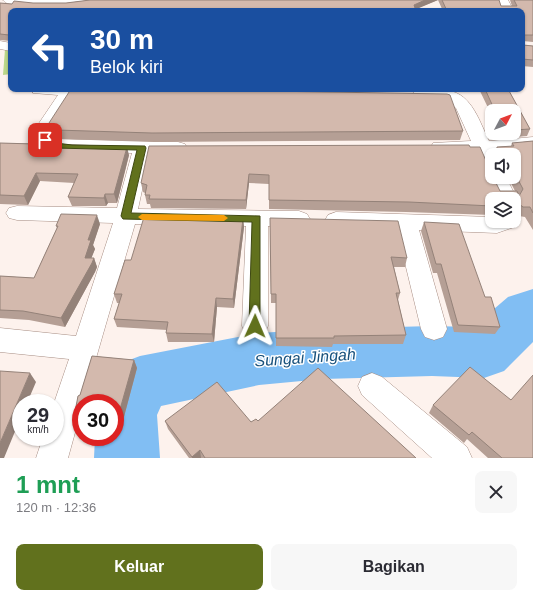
<!DOCTYPE html>
<html lang="id">
<head>
<meta charset="utf-8">
<style>
	:root { --surface:#fff; --page:#f7f7f7; --text:#2b2b33; --muted:#7c7c81; --accent:#61711d }
	body { margin:0; font-family:Helvetica,sans-serif; background:var(--page); color:var(--text); height:100vh; display:flex; flex-direction:column; font-size:15px; white-space:nowrap }
	* { box-sizing:border-box; margin:0 }
	p { font-size:13px; color:var(--muted) }
	.icon { flex:none; width:22px; height:22px; fill:none; stroke:currentColor; stroke-width:2; stroke-linecap:round; stroke-linejoin:round }
	.map { position:relative; height:458px; overflow:hidden }
	.details { display:flex; flex-direction:column; background:var(--surface); flex:1 }
	.details>* { flex:none }
	.hud { position:absolute; left:8px; top:8px; width:517px; height:84px; border-radius:8px; box-shadow:0 1px 3px #0004; background:#1a4fa0; color:#fff; overflow:hidden }
	.needle { width:26px; rotate:49deg }
	.tools { position:absolute; left:485px; top:104px; display:grid; gap:8px }
	.tools a { display:grid; place-items:center; width:36px; height:36px; border-radius:8px; background:var(--surface); box-shadow:0 1px 3px #0004; font-size:20px }
	.speed { position:absolute; left:12px; top:394px; display:flex; gap:8px; font-size:20px; font-weight:700; text-align:center }
	.speed>* { display:grid; place-content:center; width:52px; height:52px; border-radius:50%; background:var(--surface); box-shadow:0 1px 3px #0004; line-height:1 }
	.speed small { font-size:10px; font-weight:400 }
	.speed .limit { border:6px solid #d22; background:#fff; color:#111 }
	.pin { position:absolute; display:grid; place-items:center; width:34px; height:34px; color:#fff; margin:-17px; border-radius:8px; box-shadow:0 2px 6px #0006 }
	.me { position:absolute; width:44px; margin:-22px; rotate:1deg; stroke-linejoin:round; filter:drop-shadow(0 0 3px #0008) }
	.turn { display:flex; align-items:center; gap:14px; height:84px; padding:0 16px; font-size:18px }
	.turn .icon { width:52px; height:52px; stroke-width:2.5 }
	.turn b { display:block; font-size:28px; line-height:34px }
	.round { display:grid; place-items:center; flex:none; width:42px; height:42px; border-radius:8px; background:var(--page) }
	.headline { display:flex; align-items:center; justify-content:space-between; height:68px; padding:0 16px }
	h1 { font-size:24px; font-weight:700; line-height:30px; color:#1e9e55 }
	.action { display:flex; gap:8px; margin-top:auto; padding:8px 16px }
	.action a { flex:1; height:46px; border-radius:8px; background:var(--accent); color:#fff; font-size:16px; font-weight:700; line-height:46px; text-align:center }
	.action a+a { background:var(--page); color:var(--text) }
	.map>svg:first-child { display:block }
	.green { fill:#bbd78a }
	.lines { fill:none; stroke-linecap:round; stroke-linejoin:round }
	.river { fill:#81bef3; fill-rule:evenodd }
	.street-casing { stroke:#a78d83; stroke-width:1 }
	.street { fill:#fff; fill-rule:evenodd }
	.wall { fill:#b59f95 }
	.shaded-wall { fill:#948279 }
	.building { fill:#d3b9ad; stroke:#948279 }
	.route { fill:#61711d; stroke:#3f4913 }
	.slow { fill:#f59e0b }
	.labels { text-anchor:middle; stroke-width:3; stroke-linejoin:round; paint-order:stroke }
	.near-water-label { font-size:16px; font-style:italic; fill:#18517c; stroke:#fff }
</style>
</head>
<body>
<div class="map">
<svg width="533" height="458" viewBox="0 0 533 458">
	<rect width="100%" height="100%" fill="#fdf2ed"/>
	<!-- green -->
	<path class="green" d="M5,49L11,50V74L3,75Z"/>
	<g class="lines">
		<!-- river -->
		<path class="river" d="M533,289V342L504,371L484,378L432,376L323,379L259,385L161,406L157,415L160,458H94L95,437H115V403H100L119,364L140,356L259,333L323,329L432,326L473,327L508,297Z"/>
		<defs>
			<path id="street" d="M3,0H105L103,3C88,7 12,13 3,0Z
				M496,0H508L514,11H500Z
				M0,41L11,43V51L0,49Z
				M32,89H87L88,91L86,94L74,96L51,132L53,137L58,139L178,142L185,144L187,148L185,152L178,154L150,153L138,209L299,211L307,214L310,219L307,224L299,227L268,226V326L264,334L255,337L246,334L242,326L246,226L135,224L83,403H81V411L68,458H36L43,437H55L54,403L69,359L0,352V328L76,336L113,223L17,220L9,218L6,213L9,208L17,206L117,208L132,153L55,151L39,144L33,132L58,95L33,93Z
				M420,90C429,90 439,90 449,91C472,94 480,123 489,141L533,137V149L494,152L496,155H492V177H506L517,199L514,204V199H497L486,177L489,172L485,171L476,153H440L433,151L431,147L433,143L471,141L456,108L445,101L414,98L412,95L414,92Z
				M336,212L492,217V221H514V215L517,216L520,221L517,226L497,233L419,230L447,329L443,337L434,340L425,337L421,329L397,230L336,228L328,225L325,220L328,215Z
				M372,373L382,377L467,447L472,458H432L362,395L358,386L362,377Z"/>
		</defs>
		<!-- street casing -->
		<use href="#street" class="street-casing"/>
		<!-- street -->
		<use href="#street" class="street"/>
	</g>
	<!-- wall -->
	<path class="wall" d="M90,0H438L415,9L11,11V41L0,40V3L12,4L66,3Z
		M438,0H499L501,6H512L510,0H533V42L523,41V45L533,46V67L522,66V11H443Z
		M479,89H508L530,129L527,136L502,138L500,133H514V111H492V116Z
		M49,123L463,131L460,140L154,142L59,139L54,136Z
		M533,141V230L525,217L519,216L514,214V199H492V215L406,212L269,209V184L249,183L246,209L151,208L150,204H147L145,195V193L143,192L141,183L470,147L488,169L500,191H515L508,177H514V155H494L497,147L511,146L512,143Z
		M0,143L52,144L129,155L117,203H108L106,206H72L68,197L74,183L40,181L28,205L0,204Z
		M270,218L407,258L405,267H394L400,293L398,300L406,335L403,344H333L332,347L276,346V303H271Z
		M243,219L244,227L234,308L217,307L214,342H168L166,333L167,330L117,327L114,319L119,303H117L114,294Z
		M424,222L485,297L500,327L495,334L454,332L437,273H433L421,231Z
		M100,224L93,245L95,249L91,258H94L97,267L95,272L65,327L29,320L0,318V276L34,278L57,228L56,226Z
		M92,356L134,360L137,368L121,428L115,427V403H81V425L79,424L74,417L78,396L80,395Z
		M511,400L533,458H488L467,439L464,443L429,413L433,405Z
		M165,421L251,422L258,421L416,458H189L168,429Z"/>
	<!-- shaded-wall -->
	<path class="shaded-wall" d="M425,0H438L412,11L414,5Z
		M127,147L129,155L117,203L114,194Z
		M36,173L40,181L28,205L24,196Z
		M249,174V183L246,209V200Z
		M105,194L108,203L106,206L104,198Z
		M97,215L100,224L93,245L95,249L88,267L85,258L88,240Z
		M243,219L244,227L234,308L233,299Z
		M94,258L97,267L95,272L65,327L61,318Z
		M216,298L217,307L214,342L212,334Z
		M134,360L137,368L121,428L117,420Z
		M30,373L36,382L27,403H21V417L4,458H0V443Z
		M200,450L201,458H192V457Z"/>
	<!-- building -->
	<path class="building" d="M90,0H425L414,5L416,11H11V38H10L9,35L0,34V3L12,4L14,1L33,3H66Z
		M442,0H499L501,6H517L514,0H533V35H523V45L533,46V60L522,59V11H447Z
		M71,89H145L447,94L450,95L463,131L152,133L56,130L51,127L49,123Z
		M485,89H508L530,129L514,130V111H495Z
		M37,138L52,144L127,147L114,194H105L104,198L68,197L78,174L36,173L24,196L0,195V143L34,144Z
		M533,141V213L530,207H523L519,204L517,207H514V199H492V206L409,202L269,200V175L249,174L246,200L149,199L150,195H145L147,185L141,183L149,146L469,145L470,147H480L487,163L490,164L488,169L492,177H493L500,191H517L519,196L523,189L514,172V155H497V147L514,146L512,143Z
		M61,214L97,215L88,240H91L85,258H94L92,263L61,318L23,311L0,310V276L34,278L58,226H56Z
		M144,217L243,219L233,299L216,298L212,334L166,333L168,322L114,319L122,294H114L125,260H131Z
		M270,218L398,221L407,258L391,257L400,293H396L406,335L334,336V338H276V294H271Z
		M424,222L459,224L485,297H491L500,327L458,325L441,264H436Z
		M92,356L134,360L117,420H115V403H81V417H74L78,396L80,395Z
		M470,367L511,400L533,375V458H502L472,432L469,435L433,405Z
		M318,368L416,458H205L200,450L192,457L165,421L217,382L251,422L256,419L258,421Z
		M0,371L30,373L0,443Z"/>
	<!-- route -->
	<path class="route" d="M45,138L56,143L72,145L145,146L146,148L131,213L260,216V326L258,329H251L249,326L252,222L123,219L121,216L137,150L55,148L43,142L41,140Z"/>
	<!-- slow -->
	<path class="slow" d="M142,214L224,215L228,218L224,221L142,220L138,217Z"/>
	<g class="labels">
		<!-- near-water labels -->
		<g class="near-water-label">
			<text transform="translate(305 357) rotate(-4)" y="6">Sungai Jingah</text>
		</g>
	</g>
</svg>
<div class="tools">
<a><svg class="needle" viewBox="-14 -14 28 28"><path d="M0-13l5 13h-10z" fill="#e53935"/><path d="M0 13l5-13h-10z" fill="#7c7c81"/></svg></a>
<a><svg class="icon" aria-label="sound" viewBox="0 0 24 24"><path d="M4 9h4l5-4v14l-5-4H4zM17 9q2 3 0 6"/></svg></a>
<a><svg class="icon" aria-label="layers" viewBox="0 0 24 24"><path d="M12 4l9 5-9 5-9-5zM3 14l9 5 9-5"/></svg></a>
</div>
<div class="speed"><div>29<small>km/h</small></div><div class="limit">30</div></div>
<div class="pin" style="left:45px;top:140px;background:#d93025"><svg class="icon" aria-label="arrive" viewBox="0 0 24 24"><path d="M6 21V4h12l-3 4 3 4H6"/></svg></div>
<svg class="me" style="left:255px;top:326px" viewBox="-20 -20 40 40"><path d="M0-17L14 15 0 8-14 15z" fill="#61711d" stroke="#fff" stroke-width="4"/></svg>
<div class="hud">
<div class="turn"><svg class="icon" aria-label="left" viewBox="0 0 24 24"><path d="M17 20v-9H6M10 6l-5 5 5 5"/></svg><div><b>30 m</b>Belok kiri</div></div>
</div>
</div>
<section class="details">
<div class="headline"><div><h1>1 mnt</h1><p>120 m · 12:36</p></div><a class="round"><svg class="icon" aria-label="close" viewBox="0 0 24 24"><path d="M6 6l12 12M18 6L6 18"/></svg></a></div>
<div class="action"><a>Keluar</a><a>Bagikan</a></div>
</section>
</body>
</html>
